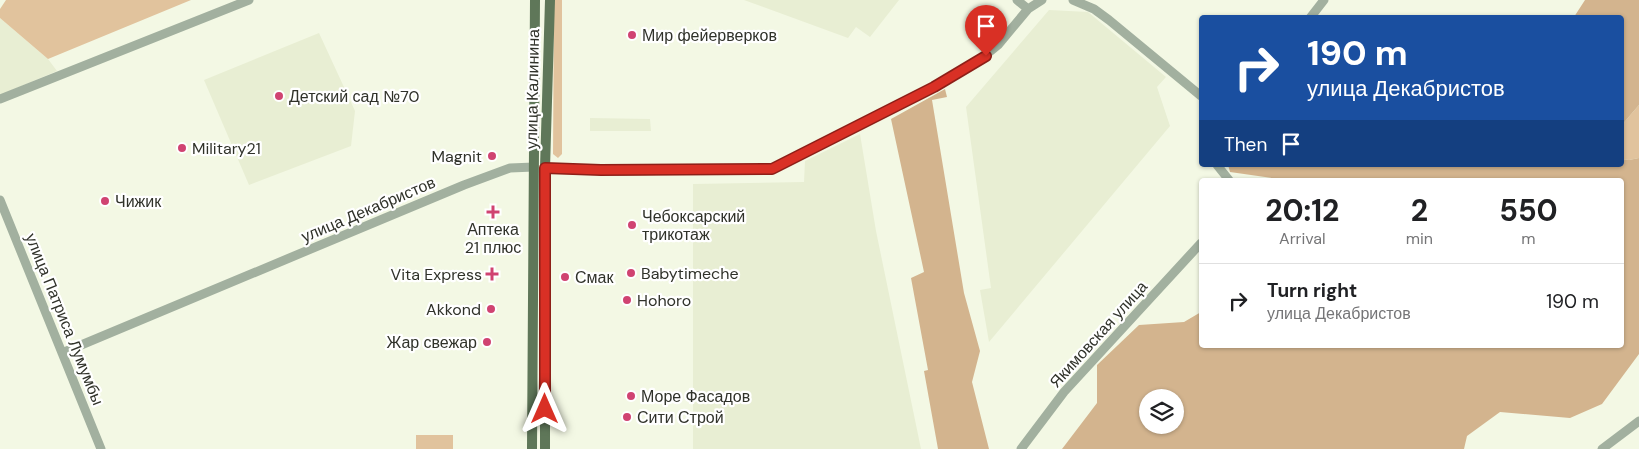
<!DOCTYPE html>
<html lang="en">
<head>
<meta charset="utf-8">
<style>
	:root { --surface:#fff; --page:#f2f2f2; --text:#202124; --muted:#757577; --line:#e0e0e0 }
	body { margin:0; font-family:"DM Sans",sans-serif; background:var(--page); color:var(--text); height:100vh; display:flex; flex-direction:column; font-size:19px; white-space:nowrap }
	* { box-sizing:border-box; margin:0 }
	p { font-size:16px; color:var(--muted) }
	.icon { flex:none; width:28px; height:28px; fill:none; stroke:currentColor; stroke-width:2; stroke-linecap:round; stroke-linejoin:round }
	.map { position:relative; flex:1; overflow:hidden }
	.drawer { position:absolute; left:1199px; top:178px; width:425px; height:170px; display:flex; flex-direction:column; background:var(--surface); border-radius:5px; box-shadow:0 1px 4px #0004 }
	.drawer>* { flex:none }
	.banner { position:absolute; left:1199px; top:15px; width:425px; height:152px; border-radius:5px; box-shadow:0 1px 4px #0004; background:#1a4fa0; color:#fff; overflow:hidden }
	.controls { position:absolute; left:1139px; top:389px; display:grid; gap:10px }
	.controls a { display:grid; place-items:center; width:45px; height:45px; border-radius:50%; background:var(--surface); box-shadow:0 1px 4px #0004; font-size:25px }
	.pin { position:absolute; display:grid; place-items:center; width:42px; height:42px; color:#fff; margin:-51px -21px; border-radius:50% 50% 50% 0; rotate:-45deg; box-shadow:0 0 5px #0007 }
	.pin .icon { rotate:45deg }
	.me { position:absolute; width:55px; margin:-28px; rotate:0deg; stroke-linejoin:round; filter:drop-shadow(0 0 4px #0008) }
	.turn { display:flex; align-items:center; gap:18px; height:105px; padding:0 25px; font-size:22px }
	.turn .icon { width:65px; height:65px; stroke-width:2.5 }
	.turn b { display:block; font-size:35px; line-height:42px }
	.then { display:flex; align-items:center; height:48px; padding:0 25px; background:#0003; gap:10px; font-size:19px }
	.eta { display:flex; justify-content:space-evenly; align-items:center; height:85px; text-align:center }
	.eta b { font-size:30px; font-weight:700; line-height:35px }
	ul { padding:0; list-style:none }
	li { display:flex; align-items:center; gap:15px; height:75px; padding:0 25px; border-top:1px solid var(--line) }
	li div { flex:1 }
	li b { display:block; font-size:19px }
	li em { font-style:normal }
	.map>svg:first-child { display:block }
	.built { fill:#e8eed3 }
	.green { fill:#e1c39d }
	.forest { fill:#d3b48e; fill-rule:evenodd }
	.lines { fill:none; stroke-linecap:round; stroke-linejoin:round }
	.minor { stroke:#a2b09f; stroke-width:9 }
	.major { stroke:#5f7759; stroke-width:10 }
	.route-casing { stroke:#8d1f18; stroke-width:12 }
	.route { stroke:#d93025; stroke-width:9 }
	.poi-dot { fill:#d04371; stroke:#fff; stroke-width:2 }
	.labels { text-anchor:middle; stroke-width:4.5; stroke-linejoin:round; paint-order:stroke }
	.poi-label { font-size:16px; fill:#30322a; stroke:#fff; text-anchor:start }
	.street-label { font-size:16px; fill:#30322a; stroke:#fff }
</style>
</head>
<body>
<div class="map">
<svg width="1639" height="449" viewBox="0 0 1639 449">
	<rect width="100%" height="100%" fill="#f3f8e4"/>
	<!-- built -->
	<path class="built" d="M744,0H899L870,37L856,27L848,38Z
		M1049,10L1088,12L1166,77L1157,87L1170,126L989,342L980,290L991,288L966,107Z
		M0,18L48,59L57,71L0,95Z
		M319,33L355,111L351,146L249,185L204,80Z
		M590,118L650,119L651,131H590Z
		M860,134L876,231L921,449H693V184L804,182L805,161Z"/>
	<!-- green -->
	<path class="green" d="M6,0H191L48,59L0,18V9Z
		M554,0H562V154L558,158L553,154Z
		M1639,105V158L1629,160L1621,159V126Z
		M416,435H453V449H416Z"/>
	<!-- forest -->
	<path class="forest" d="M1585,0H1639V105L1621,126V18L1574,17Z
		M945,89L947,97L932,100L964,293L980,351L972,382L989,449H938L924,371L928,370L911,278L924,272L891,119Z
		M1639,158V354L1602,404L1570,418L1500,412L1467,436L1464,449H1062L1097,403V365L1139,325L1184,322L1201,312V345H1621V180H1285L1230,172L1228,165H1621V159L1629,160ZM1148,398H1175V425H1148Z"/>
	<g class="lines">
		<!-- minor -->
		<path class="minor" d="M1017,0L1028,9
			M1073,0L1094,9L1109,20L1201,96
			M1310,18L1324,0
			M0,99L249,0
			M1217,165L1229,180
			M545,168L621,171L772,169L934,87L977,62L998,45L1028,9L1042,0
			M0,200L101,449
			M62,353L464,185L510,168L534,167
			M1021,449L1064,392L1201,243
			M1602,449L1639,421"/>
		<!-- major -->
		<path class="major" d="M532,449L535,0
			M545,449V168L550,0"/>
	</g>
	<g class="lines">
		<defs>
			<path id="route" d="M545,409V168L601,170L772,169L934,87L986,56"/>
		</defs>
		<!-- route casing -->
		<use href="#route" class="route-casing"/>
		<!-- route -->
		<use href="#route" class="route"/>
	</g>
	<!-- markers -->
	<g class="poi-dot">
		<circle cx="632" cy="35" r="5"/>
		<circle cx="279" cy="96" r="5"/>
		<circle cx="182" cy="148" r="5"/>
		<circle cx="492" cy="156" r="5"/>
		<circle cx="105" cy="201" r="5"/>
		<path d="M490.5 204.5h5v5h5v5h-5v5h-5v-5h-5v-5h5z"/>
		<circle cx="632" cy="225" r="5"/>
		<circle cx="631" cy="273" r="5"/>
		<path d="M489.5 266.5h5v5h5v5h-5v5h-5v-5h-5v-5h5z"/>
		<circle cx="565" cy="277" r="5"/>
		<circle cx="627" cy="300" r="5"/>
		<circle cx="491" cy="309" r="5"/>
		<circle cx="487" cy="342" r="5"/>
		<circle cx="631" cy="396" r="5"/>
		<circle cx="627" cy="417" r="5"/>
	</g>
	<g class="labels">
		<!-- poi labels -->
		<g class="poi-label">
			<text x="642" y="41">Мир фейерверков</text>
			<text x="289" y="102">Детский сад №70</text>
			<text x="192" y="154">Military21</text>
			<text x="482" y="162" text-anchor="end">Magnit</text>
			<text x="115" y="207">Чижик</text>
			<text x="642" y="222">Чебоксарский<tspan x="642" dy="18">трикотаж</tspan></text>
			<text x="493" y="235" text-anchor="middle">Аптека<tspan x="493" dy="18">21 плюс</tspan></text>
			<text x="641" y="279">Babytimeche</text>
			<text x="482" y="280" text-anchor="end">Vita Express</text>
			<text x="575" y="283">Смак</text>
			<text x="637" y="306">Hohoro</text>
			<text x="481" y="315" text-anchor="end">Akkond</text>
			<text x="477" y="348" text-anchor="end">Жар свежар</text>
			<text x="641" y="402">Море Фасадов</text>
			<text x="637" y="423">Сити Строй</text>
		</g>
		<!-- street labels -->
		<g class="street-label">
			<text transform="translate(532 89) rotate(-89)" y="6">улица Калинина</text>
			<text transform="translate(368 209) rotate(-23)" y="6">улица Декабристов</text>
			<text transform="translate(65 319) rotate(68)" y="6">улица Патриса Лумумбы</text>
			<text transform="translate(1098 334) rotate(-48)" y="6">Якимовская улица</text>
		</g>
	</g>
</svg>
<div class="controls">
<a><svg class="icon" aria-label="layers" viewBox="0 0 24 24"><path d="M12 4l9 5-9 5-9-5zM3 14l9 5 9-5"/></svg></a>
</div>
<div class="pin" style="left:986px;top:56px;background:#d93025"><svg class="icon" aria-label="arrive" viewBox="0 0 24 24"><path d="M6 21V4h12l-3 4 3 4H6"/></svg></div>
<svg class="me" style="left:545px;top:409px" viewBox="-20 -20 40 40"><path d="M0-17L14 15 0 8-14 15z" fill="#d93025" stroke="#fff" stroke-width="4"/></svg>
<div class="banner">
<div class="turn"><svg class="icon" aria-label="right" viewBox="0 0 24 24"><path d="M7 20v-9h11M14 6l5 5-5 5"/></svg><div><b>190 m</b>улица Декабристов</div></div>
<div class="then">Then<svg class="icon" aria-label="arrive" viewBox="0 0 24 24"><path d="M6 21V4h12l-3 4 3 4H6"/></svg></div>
</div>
<section class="drawer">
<div class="eta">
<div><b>20:12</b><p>Arrival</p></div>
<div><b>2</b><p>min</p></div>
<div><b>550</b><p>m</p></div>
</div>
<ul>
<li><svg class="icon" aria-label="right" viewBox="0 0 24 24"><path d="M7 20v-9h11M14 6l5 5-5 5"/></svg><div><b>Turn right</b><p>улица Декабристов</p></div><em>190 m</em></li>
</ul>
</section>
</div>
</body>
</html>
